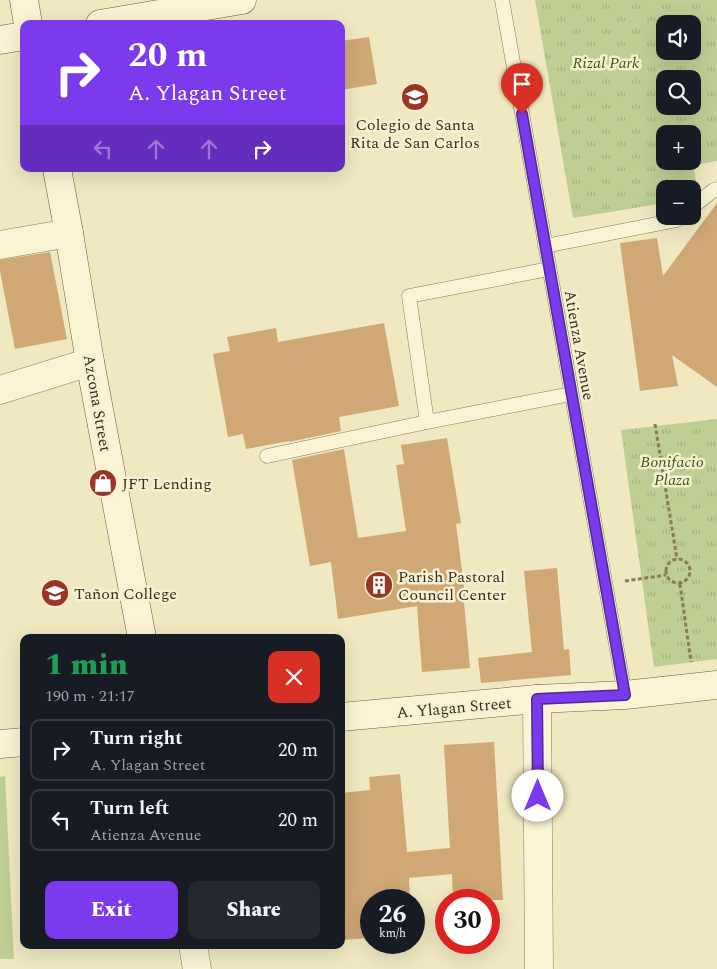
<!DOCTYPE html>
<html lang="en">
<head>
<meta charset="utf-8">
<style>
	:root { --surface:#171b24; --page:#242831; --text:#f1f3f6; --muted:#9ea1a6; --line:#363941; --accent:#7c3aed }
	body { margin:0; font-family:Spectral,serif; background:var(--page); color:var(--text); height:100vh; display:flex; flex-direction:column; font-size:19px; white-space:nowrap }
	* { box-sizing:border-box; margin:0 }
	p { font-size:16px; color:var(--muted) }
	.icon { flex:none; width:28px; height:28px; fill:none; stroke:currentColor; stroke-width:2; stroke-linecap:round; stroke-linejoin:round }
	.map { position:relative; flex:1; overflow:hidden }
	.sheet { position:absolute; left:20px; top:634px; width:325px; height:315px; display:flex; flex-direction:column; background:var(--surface); border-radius:10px; box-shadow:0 5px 20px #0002 }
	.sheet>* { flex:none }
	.top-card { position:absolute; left:20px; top:20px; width:325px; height:152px; border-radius:10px; box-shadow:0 5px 20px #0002; background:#7c3aed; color:#fff; overflow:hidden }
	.buttons { position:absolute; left:656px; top:15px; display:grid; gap:10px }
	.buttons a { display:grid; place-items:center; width:45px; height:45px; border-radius:10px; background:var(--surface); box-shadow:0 5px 20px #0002; font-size:25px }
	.speed { position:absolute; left:360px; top:889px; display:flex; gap:10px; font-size:25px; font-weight:700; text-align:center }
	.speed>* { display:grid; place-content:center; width:65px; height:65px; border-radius:50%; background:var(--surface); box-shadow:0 5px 20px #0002; line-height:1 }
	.speed small { font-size:12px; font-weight:400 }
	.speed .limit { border:8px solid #d22; background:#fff; color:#111 }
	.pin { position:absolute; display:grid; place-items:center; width:42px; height:42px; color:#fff; margin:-51px -21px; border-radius:50% 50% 50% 0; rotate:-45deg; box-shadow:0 0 5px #0007 }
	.pin .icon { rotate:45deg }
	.me { position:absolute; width:55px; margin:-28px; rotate:0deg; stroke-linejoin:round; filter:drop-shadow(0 0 4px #0008) }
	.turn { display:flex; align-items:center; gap:18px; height:105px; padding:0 25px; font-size:22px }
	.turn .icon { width:65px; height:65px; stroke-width:2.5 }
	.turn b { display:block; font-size:35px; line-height:42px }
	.lanes { display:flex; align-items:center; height:48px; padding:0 25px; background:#0003; justify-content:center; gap:25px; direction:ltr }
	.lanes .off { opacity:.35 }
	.round { display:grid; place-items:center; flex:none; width:52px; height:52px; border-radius:10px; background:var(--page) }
	.summary { display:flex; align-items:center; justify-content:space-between; height:85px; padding:0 25px }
	h1 { font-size:30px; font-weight:800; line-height:38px; color:#1e9e55 }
	.action { display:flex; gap:10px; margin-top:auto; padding:10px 25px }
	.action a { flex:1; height:58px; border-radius:10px; background:var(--accent); color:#fff; font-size:20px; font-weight:800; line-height:58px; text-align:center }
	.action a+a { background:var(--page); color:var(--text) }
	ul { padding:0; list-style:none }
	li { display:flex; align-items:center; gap:15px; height:62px; margin:0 10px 8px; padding:0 15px; border:2px solid var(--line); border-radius:10px }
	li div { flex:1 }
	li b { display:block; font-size:19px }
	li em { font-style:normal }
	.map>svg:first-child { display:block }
	.grass { fill:url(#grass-tufts); fill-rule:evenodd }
	.pitch { fill:#bfce95 }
	.building { fill:#cfa876 }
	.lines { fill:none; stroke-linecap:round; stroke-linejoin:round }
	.lane-casing { stroke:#897a58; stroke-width:15 }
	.street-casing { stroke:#897a58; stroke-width:29 }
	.secondary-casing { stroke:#6b5a3b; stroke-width:29 }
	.path { stroke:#897a58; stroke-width:3; stroke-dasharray:4 2.5; stroke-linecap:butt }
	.lane { stroke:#faf4d5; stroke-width:14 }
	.street { stroke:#faf4d5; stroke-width:28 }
	.secondary { stroke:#faf4d5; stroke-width:28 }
	.route-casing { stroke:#51269a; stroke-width:12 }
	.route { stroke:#7c3aed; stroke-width:9 }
	.labels { text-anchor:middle; stroke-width:5; stroke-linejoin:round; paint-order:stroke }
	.park-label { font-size:16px; font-style:italic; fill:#415623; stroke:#f6f1d1 }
	.poi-label { font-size:16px; fill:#392e1d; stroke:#f6f1d1; text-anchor:start }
	.street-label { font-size:16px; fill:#392e1d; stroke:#f6f1d1 }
</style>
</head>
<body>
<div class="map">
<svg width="717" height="969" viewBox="0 0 717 969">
	<defs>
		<pattern id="grass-tufts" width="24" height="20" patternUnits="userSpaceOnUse" patternTransform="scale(1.25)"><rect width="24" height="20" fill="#bfce95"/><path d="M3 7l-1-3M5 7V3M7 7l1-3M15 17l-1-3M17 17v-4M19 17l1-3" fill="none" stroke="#a5b180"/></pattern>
	</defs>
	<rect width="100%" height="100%" fill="#efe8c1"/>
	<!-- grass -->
	<path class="grass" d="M535,0H717V161L693,165L699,197L693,198L692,189H665V203L573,218ZM665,24H692V51H665ZM665,79H692V106H665ZM665,134H692V161H665Z
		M717,419V659L654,667L621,430Z"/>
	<!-- pitch -->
	<path class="pitch" d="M5,776L14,959H0V777Z"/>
	<!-- building -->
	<path class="building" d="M369,37L377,84L341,90V41Z
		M717,203V387L672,355L678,386L640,391L620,243L657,238L663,276Z
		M50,252L67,339L15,349L0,271V260Z
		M384,323L399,406L339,417L341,431L289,442V441L246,449L243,434L228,437L213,354L230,351L227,337L276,328L278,342Z
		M447,438L461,523L456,524L466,602H464L470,668L422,672L417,606L338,619L331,562L310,566L292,460L344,449L358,538L406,531L396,465L404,464L401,445Z
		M557,568L564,650L569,649L571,675L481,683L478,658L532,652L524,571Z
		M494,742L503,900H453L452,874L409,878L410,900H371V938L341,940V793L370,790L369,777L400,774L407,852L450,848L444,745Z"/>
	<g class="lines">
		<defs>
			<path id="lane" d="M502,0L625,695
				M692,207L714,190L717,189
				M545,246L677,220L681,216
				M427,422L409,296L549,269
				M267,456L427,422L571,394"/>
			<path id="street" d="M0,245L69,233
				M0,390L90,362
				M537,699L539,969
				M193,945L197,969"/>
			<path id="secondary" d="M24,0L28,24
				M100,24L242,0
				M0,40L24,36
				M57,169L69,233L90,362L142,638
				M341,717L537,699L625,695L717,685
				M0,744L24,742"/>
		</defs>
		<!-- lane casing -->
		<use href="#lane" class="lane-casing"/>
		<!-- street casing -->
		<use href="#street" class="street-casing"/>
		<!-- secondary casing -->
		<use href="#secondary" class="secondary-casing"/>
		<!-- path -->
		<path class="path" d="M655,424L677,559
			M666 571a12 12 0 1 1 24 0a12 12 0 1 1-24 0Z
			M625,581L666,575
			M680,584L691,662"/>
		<!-- lane -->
		<use href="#lane" class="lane"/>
		<!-- street -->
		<use href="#street" class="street"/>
		<!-- secondary -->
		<use href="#secondary" class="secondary"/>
	</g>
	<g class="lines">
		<defs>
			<path id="route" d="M522,114L625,695L537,699L538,796"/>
		</defs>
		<!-- route casing -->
		<use href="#route" class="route-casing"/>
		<!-- route -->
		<use href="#route" class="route"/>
	</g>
	<!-- icons -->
	<defs>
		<symbol id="school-disc" viewBox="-11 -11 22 22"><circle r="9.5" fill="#9a3626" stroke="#f6f1d1"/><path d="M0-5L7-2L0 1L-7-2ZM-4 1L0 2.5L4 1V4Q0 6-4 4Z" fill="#fff"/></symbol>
		<symbol id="shop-disc" viewBox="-11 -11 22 22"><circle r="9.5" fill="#9a3626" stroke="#f6f1d1"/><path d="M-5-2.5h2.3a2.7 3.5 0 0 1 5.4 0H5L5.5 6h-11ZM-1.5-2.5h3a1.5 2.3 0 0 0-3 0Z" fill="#fff"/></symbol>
		<symbol id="building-disc" viewBox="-11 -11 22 22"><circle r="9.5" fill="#9a3626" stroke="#f6f1d1"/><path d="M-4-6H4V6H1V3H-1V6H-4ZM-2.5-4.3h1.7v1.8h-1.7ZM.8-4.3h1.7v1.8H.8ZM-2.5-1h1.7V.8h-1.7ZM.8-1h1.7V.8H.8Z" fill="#fff"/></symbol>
		<symbol id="university-disc" viewBox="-11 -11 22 22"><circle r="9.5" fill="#9a3626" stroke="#f6f1d1"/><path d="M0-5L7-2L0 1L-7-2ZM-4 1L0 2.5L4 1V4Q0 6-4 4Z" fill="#fff"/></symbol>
	</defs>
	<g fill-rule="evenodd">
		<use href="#school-disc" x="399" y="81" width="32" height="32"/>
		<use href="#shop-disc" x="87" y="467" width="32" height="32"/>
		<use href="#building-disc" x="363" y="569" width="32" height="32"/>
		<use href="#university-disc" x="39" y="577" width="32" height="32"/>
	</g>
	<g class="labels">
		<!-- park labels -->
		<g class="park-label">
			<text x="606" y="68">Rizal Park</text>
			<text x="672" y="467">Bonifacio<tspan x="672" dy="18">Plaza</tspan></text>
		</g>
		<!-- poi labels -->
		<g class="poi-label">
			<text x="415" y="130" text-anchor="middle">Colegio de Santa<tspan x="415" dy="18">Rita de San Carlos</tspan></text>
			<text x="122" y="489">JFT Lending</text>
			<text x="398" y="582">Parish Pastoral<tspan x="398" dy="18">Council Center</tspan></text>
			<text x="74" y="599">Tañon College</text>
		</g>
		<!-- street labels -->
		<g class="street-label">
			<text transform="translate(580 345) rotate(80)" y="6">Atienza Avenue</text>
			<text transform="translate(98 403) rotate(80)" y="6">Azcona Street</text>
			<text transform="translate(454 707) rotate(-5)" y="6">A. Ylagan Street</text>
		</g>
	</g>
</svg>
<div class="buttons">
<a><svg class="icon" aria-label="sound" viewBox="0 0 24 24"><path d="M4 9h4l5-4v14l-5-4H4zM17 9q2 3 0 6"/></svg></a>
<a><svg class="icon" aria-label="search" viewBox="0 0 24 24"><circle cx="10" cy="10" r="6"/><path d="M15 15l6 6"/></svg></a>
<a>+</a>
<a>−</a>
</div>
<div class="speed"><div>26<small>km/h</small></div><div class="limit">30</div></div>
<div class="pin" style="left:522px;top:114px;background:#d93025"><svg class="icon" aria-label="arrive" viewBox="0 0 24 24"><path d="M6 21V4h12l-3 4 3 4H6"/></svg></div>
<svg class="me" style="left:538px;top:796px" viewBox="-20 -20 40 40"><circle r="19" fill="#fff"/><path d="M0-13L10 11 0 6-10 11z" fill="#7c3aed"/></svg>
<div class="top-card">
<div class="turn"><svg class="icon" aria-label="right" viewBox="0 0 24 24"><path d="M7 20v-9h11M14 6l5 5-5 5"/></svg><div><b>20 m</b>A. Ylagan Street</div></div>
<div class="lanes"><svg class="icon off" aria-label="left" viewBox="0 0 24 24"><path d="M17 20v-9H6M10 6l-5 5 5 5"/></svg><svg class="icon off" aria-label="ahead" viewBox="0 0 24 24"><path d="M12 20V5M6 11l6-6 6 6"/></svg><svg class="icon off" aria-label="ahead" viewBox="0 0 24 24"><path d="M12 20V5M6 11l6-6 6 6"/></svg><svg class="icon" aria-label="right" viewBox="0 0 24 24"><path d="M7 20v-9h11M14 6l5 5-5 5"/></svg></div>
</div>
<section class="sheet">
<div class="summary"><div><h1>1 min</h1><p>190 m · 21:17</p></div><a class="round" style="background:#d93025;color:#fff"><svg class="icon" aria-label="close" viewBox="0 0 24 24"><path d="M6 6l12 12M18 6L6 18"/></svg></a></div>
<ul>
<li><svg class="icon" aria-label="right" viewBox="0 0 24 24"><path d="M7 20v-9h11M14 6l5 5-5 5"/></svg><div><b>Turn right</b><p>A. Ylagan Street</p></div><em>20 m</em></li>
<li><svg class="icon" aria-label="left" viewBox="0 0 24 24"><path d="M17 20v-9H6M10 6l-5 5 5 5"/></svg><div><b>Turn left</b><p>Atienza Avenue</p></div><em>20 m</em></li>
</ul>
<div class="action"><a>Exit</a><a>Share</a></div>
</section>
</div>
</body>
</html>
